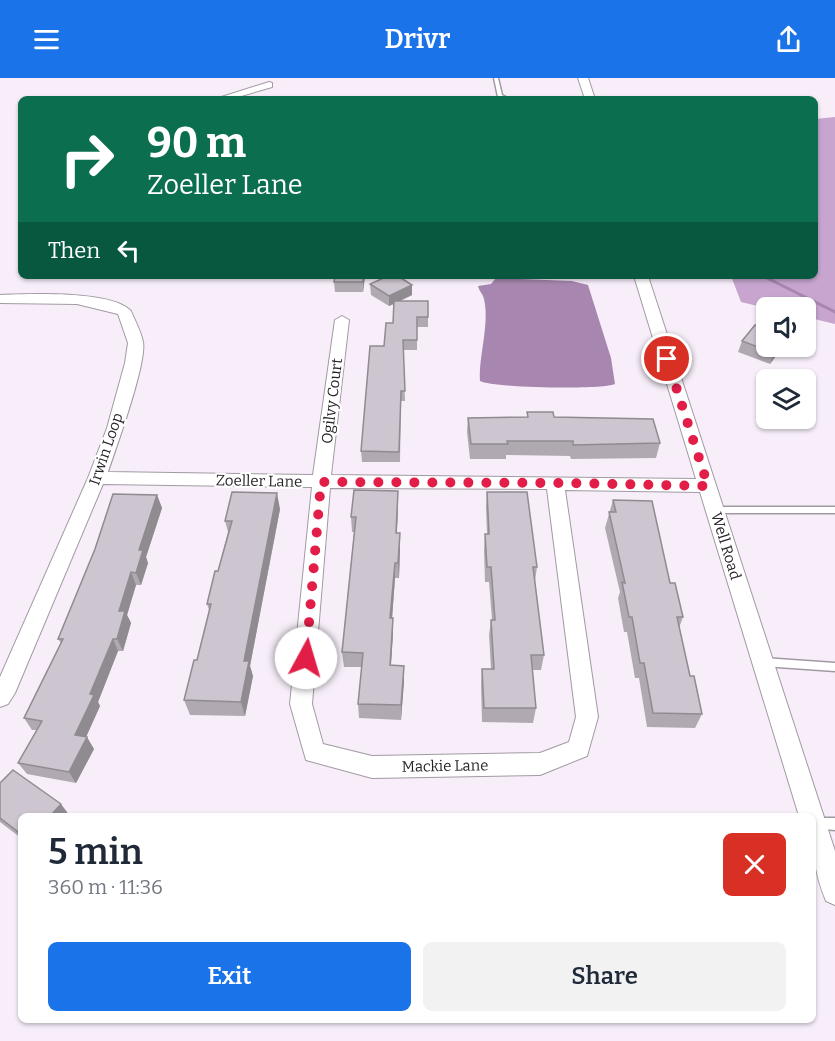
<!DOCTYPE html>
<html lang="en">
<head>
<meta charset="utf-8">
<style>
	:root { --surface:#fff; --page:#f2f2f3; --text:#1f2937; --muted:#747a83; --accent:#1a73e8 }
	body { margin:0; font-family:Bitter,serif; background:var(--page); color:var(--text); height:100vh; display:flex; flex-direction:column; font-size:22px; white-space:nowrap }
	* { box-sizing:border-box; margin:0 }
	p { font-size:20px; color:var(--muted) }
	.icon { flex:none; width:33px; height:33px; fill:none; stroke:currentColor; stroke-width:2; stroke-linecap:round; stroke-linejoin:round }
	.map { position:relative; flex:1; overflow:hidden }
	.panel { position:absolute; left:18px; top:735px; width:798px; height:210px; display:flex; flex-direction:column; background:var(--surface); border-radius:9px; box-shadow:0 2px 4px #0004 }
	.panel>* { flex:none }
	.hud { position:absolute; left:18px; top:18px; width:800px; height:183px; border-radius:9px; box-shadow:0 2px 4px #0004; background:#0b6e4f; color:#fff; overflow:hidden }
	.tools { position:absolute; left:756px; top:219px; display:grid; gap:12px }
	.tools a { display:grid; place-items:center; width:60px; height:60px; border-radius:9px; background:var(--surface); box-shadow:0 2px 4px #0004; font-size:30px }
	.pin { position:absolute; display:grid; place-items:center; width:51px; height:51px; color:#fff; margin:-26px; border:3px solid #fff; border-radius:50%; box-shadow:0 2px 6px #0007 }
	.me { position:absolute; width:66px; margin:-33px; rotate:6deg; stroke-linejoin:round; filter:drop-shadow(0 0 4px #0008) }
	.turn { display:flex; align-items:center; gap:21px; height:126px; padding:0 30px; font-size:27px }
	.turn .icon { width:78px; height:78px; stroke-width:2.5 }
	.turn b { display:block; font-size:42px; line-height:51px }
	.then { display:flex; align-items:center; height:57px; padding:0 30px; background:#0003; gap:12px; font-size:22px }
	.round { display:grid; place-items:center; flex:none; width:63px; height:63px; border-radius:9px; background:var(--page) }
	.head { display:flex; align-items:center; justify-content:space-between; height:102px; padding:0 30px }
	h1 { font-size:36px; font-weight:600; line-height:45px }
	.button { display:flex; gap:12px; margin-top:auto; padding:12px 30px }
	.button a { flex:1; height:69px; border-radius:9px; background:var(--accent); color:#fff; font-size:24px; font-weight:600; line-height:69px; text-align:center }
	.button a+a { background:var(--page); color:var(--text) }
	header { display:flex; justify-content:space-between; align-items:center; height:78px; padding:0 30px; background:var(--accent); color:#fff; font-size:27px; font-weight:600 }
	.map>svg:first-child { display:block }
	.forest { fill:#c7a5cf }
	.water { fill:#a787af }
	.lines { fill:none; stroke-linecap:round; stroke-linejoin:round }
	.stream { stroke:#a787af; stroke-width:3 }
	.service-casing { stroke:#a29aa3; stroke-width:3 }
	.minor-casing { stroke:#a29aa3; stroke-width:2 }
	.service { fill:#fff; fill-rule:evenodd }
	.minor { fill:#fff; fill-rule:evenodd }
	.wall { fill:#b0a9b2 }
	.shaded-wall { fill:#908a91 }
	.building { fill:#cdc5cf; stroke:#908a91; stroke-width:1.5 }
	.route { stroke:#e11d48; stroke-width:10; stroke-dasharray:0 18 }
	.labels { text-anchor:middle; stroke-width:4.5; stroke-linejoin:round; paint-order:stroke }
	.street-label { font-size:15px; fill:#282528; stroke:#fff }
</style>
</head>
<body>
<header><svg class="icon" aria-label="menu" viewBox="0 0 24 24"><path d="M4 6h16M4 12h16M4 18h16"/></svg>Drivr<svg class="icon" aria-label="share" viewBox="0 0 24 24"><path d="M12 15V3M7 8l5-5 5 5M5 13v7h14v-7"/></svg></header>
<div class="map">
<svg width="835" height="963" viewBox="0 0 835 963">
	<rect width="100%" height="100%" fill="#f7eef9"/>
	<!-- forest -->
	<path class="forest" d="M835,39V246L806,239V230H766L741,224L731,198H814L815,41Z"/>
	<!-- water -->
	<path class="water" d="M496,200L572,203L588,207L611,280L615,306C602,312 494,310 480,303C478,280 490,246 484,221C483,216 479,213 478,208L491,206Z"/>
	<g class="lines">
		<!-- stream -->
		<path class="stream" d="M763,198L835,234"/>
		<defs>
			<path id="service" d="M494,0H498L502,17L509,21H503L498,19Z
				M715,429H835V435H715L711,432Z
				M763,580L835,585V593L763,588L759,587L758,584L759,581Z
				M816,740H835V752L813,750V742Z"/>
			<path id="minor" d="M578,0H588L595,21H585Z
				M269,4L272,5V9L231,21H215Z
				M634,198H648L835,773V827L826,823C813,792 813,771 813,738H799L700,414L565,412L598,639L587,678L540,697L372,700L306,682L290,626L312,409L103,406L15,615L8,626L0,629V599L88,400L107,350L125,285L128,265L118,236L77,226L0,225V217C28,216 112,212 131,233C135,243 141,253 143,264C147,285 116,370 108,394L313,397L335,242L342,238L349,242L331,397L696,401ZM330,410L547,411L576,639L569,664L540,675L372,678L323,666L312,626Z"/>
		</defs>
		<!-- service casing -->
		<use href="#service" class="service-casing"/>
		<!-- minor casing -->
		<use href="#minor" class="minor-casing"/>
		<!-- service -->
		<use href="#service" class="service"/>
		<!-- minor -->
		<use href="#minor" class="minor"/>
	</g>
	<!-- wall -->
	<path class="wall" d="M365,198L363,214H335L334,204Z
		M370,206L412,217L400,223H428V249H417V272H403L405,323H401L400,384H362L361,373L384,268L393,245L394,226L389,228L371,217Z
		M742,263L783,268L770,286L738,274Z
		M527,334L660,365L656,380L571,381L570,378L506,377V381H470L467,354L468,340L527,339Z
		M487,414L537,489L535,503L544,577L541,592H532L536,630L533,645L482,644L481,606L482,591H491L489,557L491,542H492L489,504H485L484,472L485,456H487L486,429Z
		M157,417L162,430L146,479L148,485L141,507H136L127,537L131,545L123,573H118L98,624L100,628L86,659L94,671L76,705L27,696L18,685L37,652H32L24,640L61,565L58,561Z
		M613,422L670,505L683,539L679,550L690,598L702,636L695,650L647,649L639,600H635L627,554H624L618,520L620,514L605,450Z
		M398,429L397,455H400V470L399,500H395L392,540L393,555L391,587L404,588V603L401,642L359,640L358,626L362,589H344L342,574L354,454H352L351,439Z
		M280,431L250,588L253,598L245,638L190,637L184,622L197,582L209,532L207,526L218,493L228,454L225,443Z
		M0,705L21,738V760L0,744Z"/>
	<!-- shaded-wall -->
	<path class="shaded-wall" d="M363,198H365L363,214Z
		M412,207V217L389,228V218Z
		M779,268H783L770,286L774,275Z
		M398,413V429L396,470V455Z
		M277,415L280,431L250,588L253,598L245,638L241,624L244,583Z
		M157,417L162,430L146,479L148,485L141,507L136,495L139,472Z
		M400,455V470L399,500L398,485Z
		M395,485V500L391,555L390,540Z
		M131,494L136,507L127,537L131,545L123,573L117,561L119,533Z
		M393,540V555L390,602V587Z
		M113,561L118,573L98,624L100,628L82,668L75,657L90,616Z
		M404,588V603L401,642V627Z
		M87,659L94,671L76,705L69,694Z
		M61,726L70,738H50Z"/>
	<!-- building -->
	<path class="building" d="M335,198H363V204H334Z
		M388,198H398L412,207L389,218L370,206Z
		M394,223H428V239H417V262H403L405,313H401L399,374L361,373L370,268H384L386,245H393Z
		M755,247L766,251V268H779L774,275L742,263Z
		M527,334H553L554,339L653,341L660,365L573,367V363H507L508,366H471L468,340L528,339Z
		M354,412L398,413L396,455H400L398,485H395L390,540H393L390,587L404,588L401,627L358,626L363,575L342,574L356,439H351Z
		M232,414L277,415L244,583H249L241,624L184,622L194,582H197L211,526H207L215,493H218L232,443H225Z
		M487,414H527L537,489H533L544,577H531L536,630H484L482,591H494L491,542H495L491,489H487L485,456H489Z
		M113,416L157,417L139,472H143L136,495L131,494L119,533H125L117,561H113L90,616L94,617L75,657L87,659L69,694L18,685L42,643L24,640L63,561H58L95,471Z
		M613,422L652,423L670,505H675L683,539H677L690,598H694L702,636L653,635L644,585H640L632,539H629L622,504L625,505L609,434H616Z
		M13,692L61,726L50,738H21V756L0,740V705Z"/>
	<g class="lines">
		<!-- route -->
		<path class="route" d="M306,580L321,404L565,405L708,408L667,281"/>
	</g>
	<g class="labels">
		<!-- street labels -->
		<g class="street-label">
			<text transform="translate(332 323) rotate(-83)" y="5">Ogilvy Court</text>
			<text transform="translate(106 371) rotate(-71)" y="5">Irwin Loop</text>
			<text transform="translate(259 403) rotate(1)" y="5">Zoeller Lane</text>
			<text transform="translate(726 468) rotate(73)" y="5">Well Road</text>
			<text transform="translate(445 688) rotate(-1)" y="5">Mackie Lane</text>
		</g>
	</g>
</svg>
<div class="tools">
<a><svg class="icon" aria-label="sound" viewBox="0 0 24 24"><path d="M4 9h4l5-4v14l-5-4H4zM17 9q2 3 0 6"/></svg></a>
<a><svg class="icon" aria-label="layers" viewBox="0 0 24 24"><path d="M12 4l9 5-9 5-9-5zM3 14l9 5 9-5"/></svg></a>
</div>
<div class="pin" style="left:667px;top:281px;background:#d93025"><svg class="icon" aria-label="arrive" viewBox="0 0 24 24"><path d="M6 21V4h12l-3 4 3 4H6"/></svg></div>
<svg class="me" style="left:306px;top:580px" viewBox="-20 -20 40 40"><circle r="19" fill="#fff"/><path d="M0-13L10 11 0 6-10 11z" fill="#e11d48"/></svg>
<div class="hud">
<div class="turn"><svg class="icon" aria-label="right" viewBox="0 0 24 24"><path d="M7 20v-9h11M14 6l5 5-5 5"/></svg><div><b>90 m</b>Zoeller Lane</div></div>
<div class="then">Then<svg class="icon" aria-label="left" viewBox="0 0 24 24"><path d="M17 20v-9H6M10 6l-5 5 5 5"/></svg></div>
</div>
<section class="panel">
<div class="head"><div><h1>5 min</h1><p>360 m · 11:36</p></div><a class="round" style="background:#d93025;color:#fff"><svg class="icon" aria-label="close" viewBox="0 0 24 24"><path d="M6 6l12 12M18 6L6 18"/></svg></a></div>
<div class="button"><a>Exit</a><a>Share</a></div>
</section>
</div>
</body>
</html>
